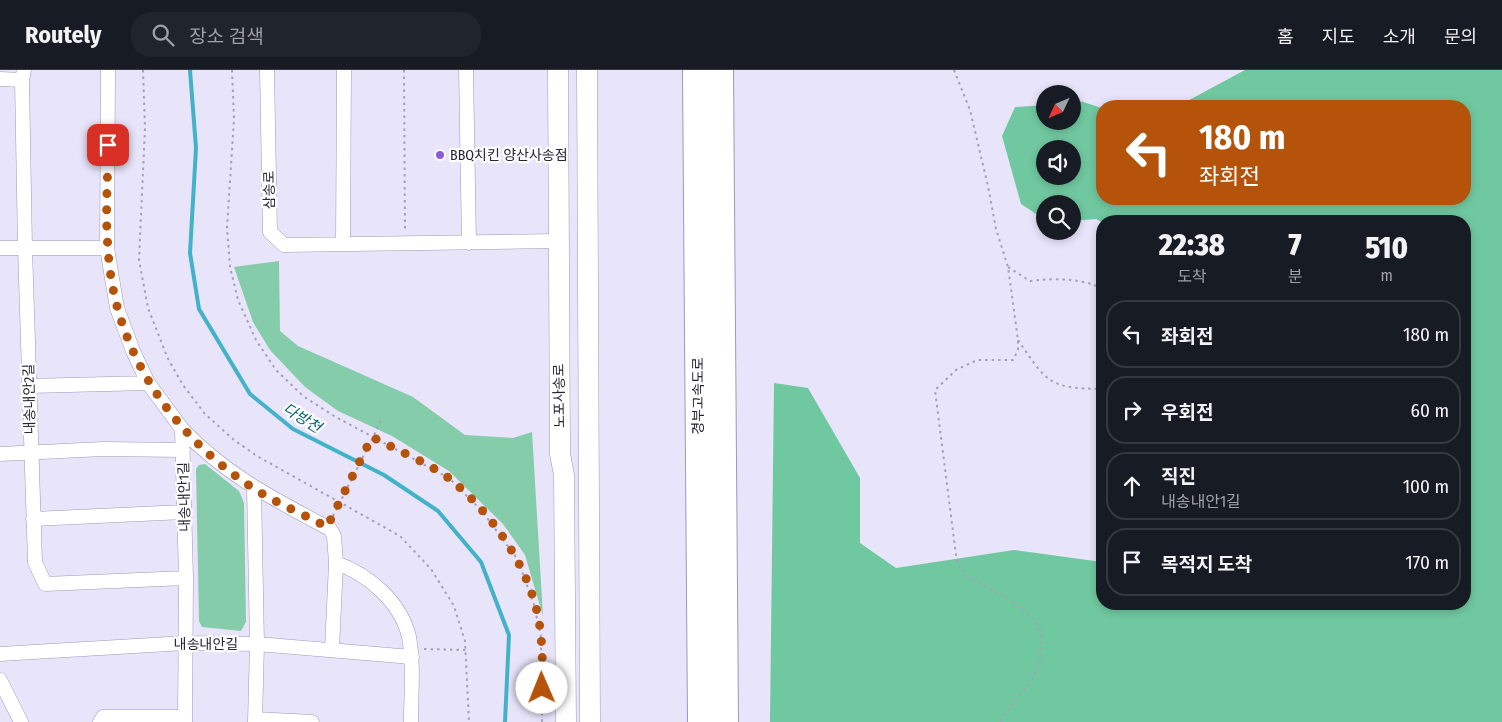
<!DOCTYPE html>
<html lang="ko">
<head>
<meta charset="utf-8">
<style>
	:root { --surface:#171b24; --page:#20242c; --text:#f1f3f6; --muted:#9ea1a6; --line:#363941 }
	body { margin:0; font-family:"Fira Sans Condensed","Noto Sans KR",sans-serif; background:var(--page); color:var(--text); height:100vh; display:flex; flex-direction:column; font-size:19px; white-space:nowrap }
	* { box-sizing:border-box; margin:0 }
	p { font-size:16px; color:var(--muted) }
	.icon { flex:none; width:28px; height:28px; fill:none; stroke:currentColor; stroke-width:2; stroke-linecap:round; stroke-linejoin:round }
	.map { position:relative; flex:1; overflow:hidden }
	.side { position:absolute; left:1096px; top:145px; width:375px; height:395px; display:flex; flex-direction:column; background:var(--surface); border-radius:20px; box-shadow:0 2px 8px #0003 }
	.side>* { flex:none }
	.top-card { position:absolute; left:1096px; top:30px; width:375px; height:105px; border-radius:20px; box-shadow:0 2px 8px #0003; background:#b45309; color:#fff; overflow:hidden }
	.needle { width:32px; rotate:226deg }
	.fabs { position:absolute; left:1036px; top:15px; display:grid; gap:10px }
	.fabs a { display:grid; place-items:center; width:45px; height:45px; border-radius:50%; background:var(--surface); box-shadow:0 2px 8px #0003; font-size:25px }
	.pin { position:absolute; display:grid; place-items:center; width:42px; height:42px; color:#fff; margin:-21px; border-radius:10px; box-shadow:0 2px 8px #0006 }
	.me { position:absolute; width:55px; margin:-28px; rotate:359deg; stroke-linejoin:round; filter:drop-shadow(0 0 4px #0008) }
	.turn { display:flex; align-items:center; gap:18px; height:105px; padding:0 20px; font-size:22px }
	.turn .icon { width:65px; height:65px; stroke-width:2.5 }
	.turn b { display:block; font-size:35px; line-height:42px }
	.eta { display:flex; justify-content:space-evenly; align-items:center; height:85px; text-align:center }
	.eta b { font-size:30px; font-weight:800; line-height:35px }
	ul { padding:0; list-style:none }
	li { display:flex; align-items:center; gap:15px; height:68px; margin:0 10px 8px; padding:0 10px; border:2px solid var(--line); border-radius:20px }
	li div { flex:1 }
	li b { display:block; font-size:19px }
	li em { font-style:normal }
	header { display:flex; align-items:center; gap:30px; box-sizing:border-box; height:70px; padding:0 25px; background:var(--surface); border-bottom:1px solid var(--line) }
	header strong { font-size:24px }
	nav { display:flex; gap:28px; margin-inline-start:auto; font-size:18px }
	.search { width:350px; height:45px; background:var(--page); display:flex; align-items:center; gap:12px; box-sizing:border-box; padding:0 18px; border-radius:20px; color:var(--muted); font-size:19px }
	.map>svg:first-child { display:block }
	.green { fill:#84ccaa }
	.forest { fill:#70c8a0; fill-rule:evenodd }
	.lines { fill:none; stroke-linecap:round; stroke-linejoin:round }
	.stream { stroke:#42b2c9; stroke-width:4 }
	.street-casing { stroke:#9e98b9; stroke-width:15 }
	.secondary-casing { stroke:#9e98b9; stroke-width:21 }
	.highway-casing { stroke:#9e98b9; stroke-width:28 }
	.path { stroke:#a5a1b4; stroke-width:2; stroke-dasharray:2.5 4; stroke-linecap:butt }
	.street { stroke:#fff; stroke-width:14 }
	.secondary { stroke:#fff; stroke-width:20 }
	.highway { stroke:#fff; stroke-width:26 }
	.route { stroke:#b45309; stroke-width:9; stroke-dasharray:0 16.2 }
	.poi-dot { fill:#8a5dd7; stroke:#fff; stroke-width:2 }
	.labels { text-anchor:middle; stroke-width:4.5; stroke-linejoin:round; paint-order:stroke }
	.poi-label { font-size:14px; fill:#272532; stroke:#fff; text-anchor:start }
	.street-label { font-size:14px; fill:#272532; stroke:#fff }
	.water-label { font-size:15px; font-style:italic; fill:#006273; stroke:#fff }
</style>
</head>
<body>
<header>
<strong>Routely</strong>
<div class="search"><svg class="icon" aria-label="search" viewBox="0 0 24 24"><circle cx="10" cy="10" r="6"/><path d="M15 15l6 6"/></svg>장소 검색</div>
<nav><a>홈</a><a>지도</a><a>소개</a><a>문의</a></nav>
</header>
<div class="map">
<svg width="1502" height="652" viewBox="0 0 1502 652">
	<rect width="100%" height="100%" fill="#e8e4fa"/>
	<!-- green -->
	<path class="green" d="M279,191L280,261L298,276L413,327L465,365L513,368L532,362L543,546L525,485L503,454L449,401L392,366L338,341L305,317L270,280L253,252L234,197Z
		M205,394L239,421L244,433L246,552L241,561L202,557L199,551L196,399L199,395Z"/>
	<!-- forest -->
	<path class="forest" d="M1245,0H1502V652H770L774,313L808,318L860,408V473L896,498L1014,480L1102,492V534H1465V151L1102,152L1096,149L1073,151L1072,134H1045V150L1021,134L1002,66L1015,37L1045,35V51H1072L1073,32L1080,31L1102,38V129H1465V36H1178ZM1045,79H1072V106H1045Z"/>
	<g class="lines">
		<!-- stream -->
		<path class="stream" d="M190,0L196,78L190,183L199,239L250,324L293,359L384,405L438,441L481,492L509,565L505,652"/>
		<defs>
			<path id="street" d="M24,0L22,10L25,178L35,492L45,514L186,508
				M108,0L107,178L117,238L133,281L148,313L182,359L186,508L185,652
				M267,0L270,162L284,175L557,171
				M466,0L469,173
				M0,9L22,10
				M343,174L344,0
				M0,178H107
				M29,316L148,313
				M182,359C227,406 274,429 330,459L334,466L336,493C368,504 401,532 409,567C414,594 411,624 411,652
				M0,384L103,379L183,380
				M254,418L257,574L255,652
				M33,449L184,442
				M332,580L336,493
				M0,584L185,573L257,574L412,587
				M0,610L21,652
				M255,649L312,652
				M100,652L103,647H185"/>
			<path id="secondary" d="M558,0L560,384L564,405L566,652
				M587,0L590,652"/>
			<path id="highway" d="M696,0L701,652
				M720,0L725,652"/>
		</defs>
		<!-- street casing -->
		<use href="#street" class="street-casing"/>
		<!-- secondary casing -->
		<use href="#secondary" class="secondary-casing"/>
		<!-- highway casing -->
		<use href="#highway" class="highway-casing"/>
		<!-- path -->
		<path class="path" d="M143,0L145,58L139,190L148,238L168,289L183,315L205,344L234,370L257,386L400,466L431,499L454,536L465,571L469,652
			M232,0L234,49L227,158L230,197L238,230L256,270L276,300L303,326L334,346L449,408L482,441L518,490L534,535L541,567L542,652
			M404,0L405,161
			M954,0L970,40L988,116L996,159L1008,197L1018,270V280L1013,290H977L956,300L935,320L957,493L969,507L1012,531L1032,547L1037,552L1042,564L1040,592L1032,611L1002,647L1001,652
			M1008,197L1030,211C1055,208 1079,208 1102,218
			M1018,270C1048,314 1049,318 1102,319
			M333,446L381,351
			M424,579L467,580"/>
		<!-- street -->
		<use href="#street" class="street"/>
		<!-- secondary -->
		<use href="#secondary" class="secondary"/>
		<!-- highway -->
		<use href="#highway" class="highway"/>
	</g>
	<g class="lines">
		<!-- route -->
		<path class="route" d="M108,75C108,109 105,144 108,178C113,278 170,364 253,418C276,433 303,444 327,457L372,367C395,379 430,394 450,409C496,447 537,507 541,568C543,584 542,601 542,618"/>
	</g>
	<!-- markers -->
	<circle class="poi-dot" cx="440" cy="85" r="5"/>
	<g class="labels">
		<!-- poi labels -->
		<g class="poi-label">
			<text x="450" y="90">BBQ치킨 양산사송점</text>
		</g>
		<!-- street labels -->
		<g class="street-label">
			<text transform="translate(269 120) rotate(-91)" y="5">삼송로</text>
			<text transform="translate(559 326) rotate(-91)" y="5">노포사송로</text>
			<text transform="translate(698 326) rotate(-90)" y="5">경부고속도로</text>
			<text transform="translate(29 329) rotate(-91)" y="5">내송내안2길</text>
			<text transform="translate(184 427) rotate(-91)" y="5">내송내안1길</text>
			<text x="206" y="579">내송내안길</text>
		</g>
		<!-- water labels -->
		<g class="water-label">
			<text transform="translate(302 348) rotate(32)" y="5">다방천</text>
		</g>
	</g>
</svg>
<div class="fabs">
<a><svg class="needle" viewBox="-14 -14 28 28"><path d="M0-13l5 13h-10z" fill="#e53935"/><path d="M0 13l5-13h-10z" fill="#9ea1a6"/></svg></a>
<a><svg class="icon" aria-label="sound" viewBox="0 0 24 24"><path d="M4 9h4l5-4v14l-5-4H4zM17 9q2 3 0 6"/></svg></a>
<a><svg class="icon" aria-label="search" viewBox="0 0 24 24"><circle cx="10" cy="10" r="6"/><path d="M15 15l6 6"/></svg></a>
</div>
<div class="pin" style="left:108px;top:75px;background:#d93025"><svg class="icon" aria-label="arrive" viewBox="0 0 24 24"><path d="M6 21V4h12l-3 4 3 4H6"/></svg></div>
<svg class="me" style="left:542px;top:618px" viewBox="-20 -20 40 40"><circle r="19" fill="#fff"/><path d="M0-13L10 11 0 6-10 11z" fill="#b45309"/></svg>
<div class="top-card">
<div class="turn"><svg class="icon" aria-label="left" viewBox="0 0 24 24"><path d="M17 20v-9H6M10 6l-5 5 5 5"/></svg><div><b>180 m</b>좌회전</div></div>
</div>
<section class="side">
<div class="eta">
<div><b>22:38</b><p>도착</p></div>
<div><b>7</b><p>분</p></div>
<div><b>510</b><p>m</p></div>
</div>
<ul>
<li><svg class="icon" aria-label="left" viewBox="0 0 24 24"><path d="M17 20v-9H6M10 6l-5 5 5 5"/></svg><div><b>좌회전</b></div><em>180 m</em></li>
<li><svg class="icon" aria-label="right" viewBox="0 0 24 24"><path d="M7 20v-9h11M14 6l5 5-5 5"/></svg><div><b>우회전</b></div><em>60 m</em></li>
<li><svg class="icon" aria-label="ahead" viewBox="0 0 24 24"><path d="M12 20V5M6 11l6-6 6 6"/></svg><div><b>직진</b><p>내송내안1길</p></div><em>100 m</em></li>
<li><svg class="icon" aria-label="arrive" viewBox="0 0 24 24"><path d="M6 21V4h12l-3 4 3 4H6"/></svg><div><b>목적지 도착</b></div><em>170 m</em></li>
</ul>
</section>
</div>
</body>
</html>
